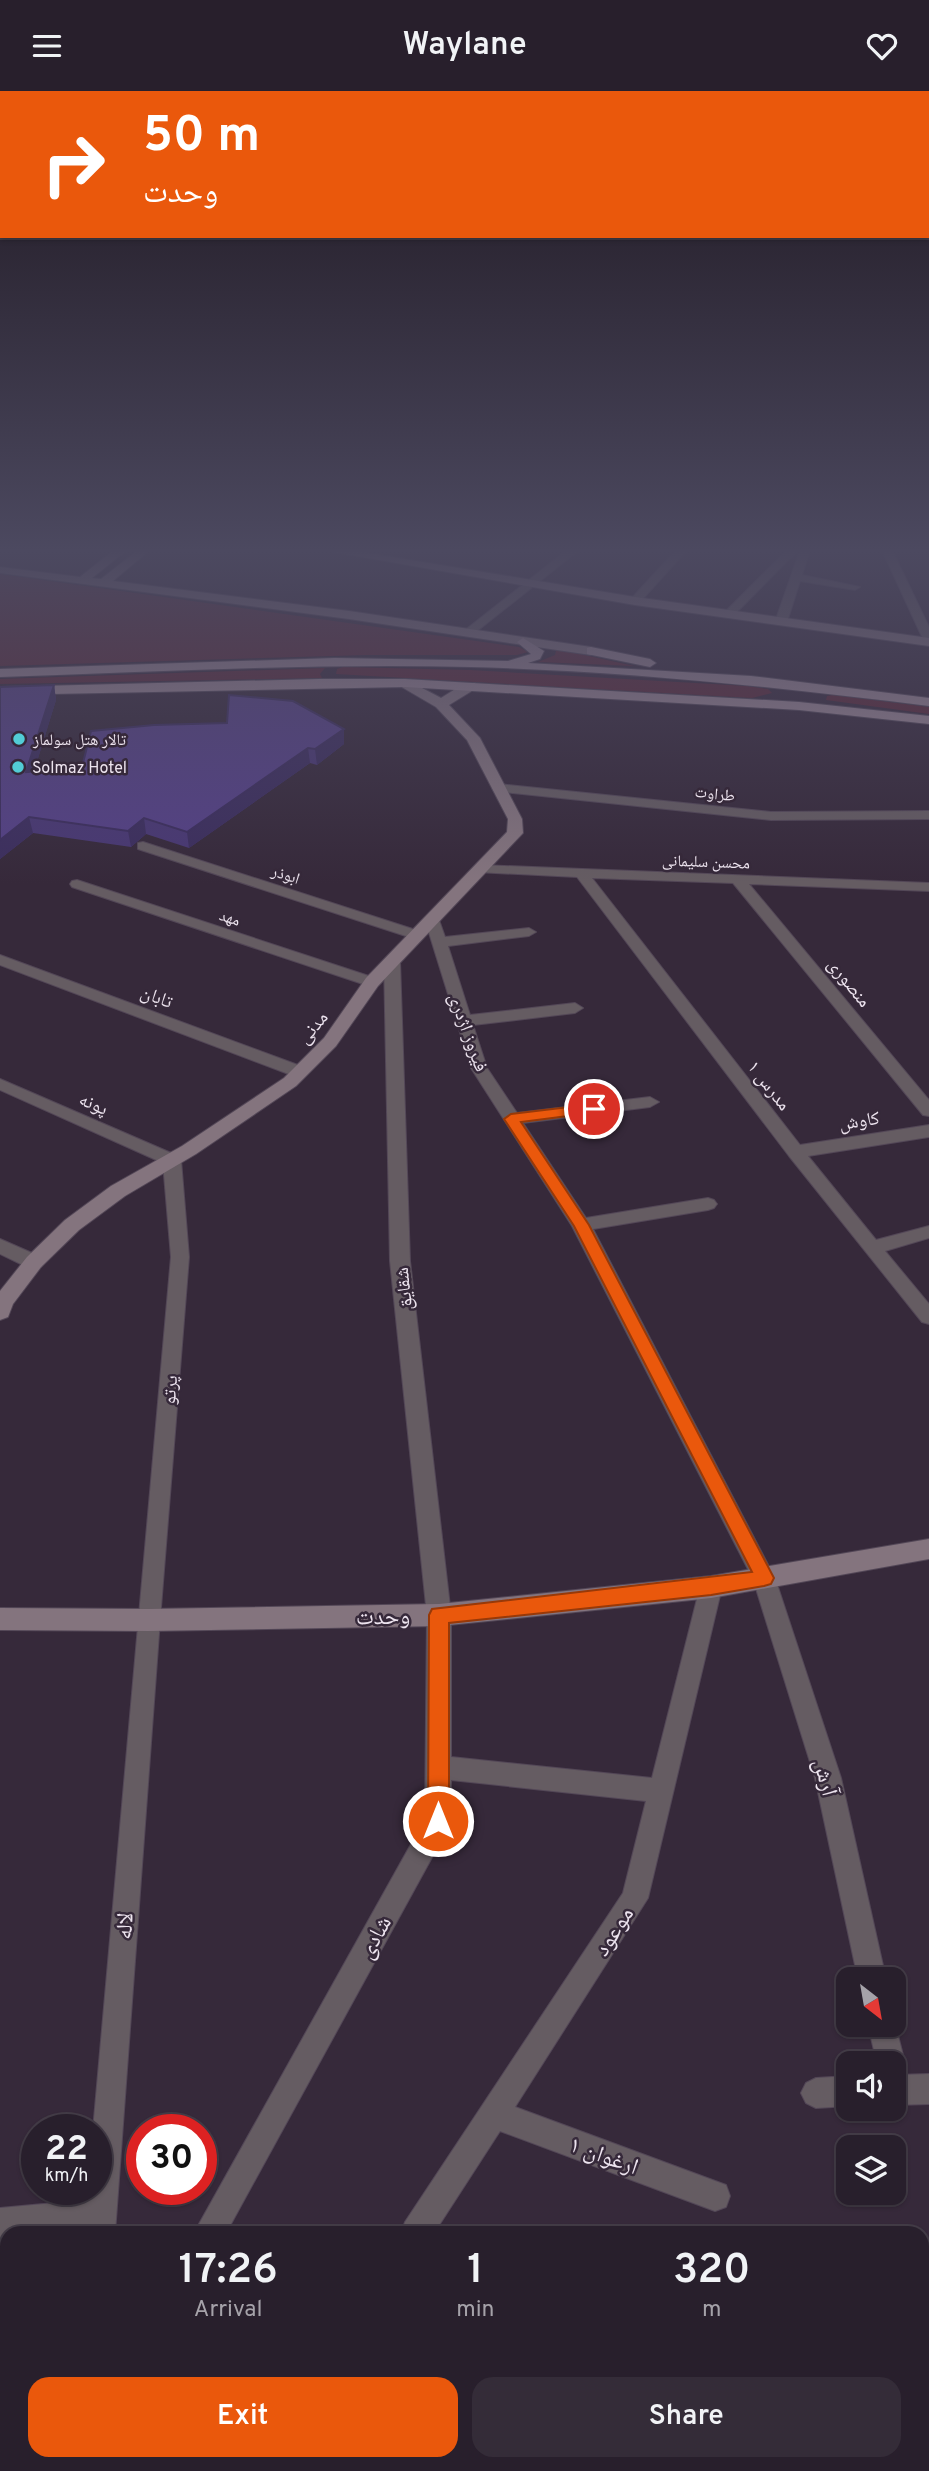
<!DOCTYPE html>
<html lang="en">
<head>
<meta charset="utf-8">
<style>
	:root { --surface:#281f2c; --page:#342c38; --text:#f1f3f6; --muted:#a5a2a9; --line:#443d48; --accent:#ea580c }
	body { margin:0; font-family:Overpass,"Noto Naskh Arabic",sans-serif; background:var(--page); color:var(--text); height:100vh; display:flex; flex-direction:column; font-size:26px; white-space:nowrap }
	* { box-sizing:border-box; margin:0 }
	p { font-size:23px; color:var(--muted) }
	.icon { flex:none; width:38px; height:38px; fill:none; stroke:currentColor; stroke-width:2; stroke-linecap:round; stroke-linejoin:round }
	.map { position:relative; flex:1; overflow:hidden }
	.drawer { position:absolute; left:0px; top:2135px; width:929px; height:245px; display:flex; flex-direction:column; background:var(--surface); border-radius:21px 21px 0 0; box-shadow:0 2px 5px #0004,0 0 0 2px var(--line) }
	.drawer>* { flex:none }
	.hud { position:absolute; left:0px; top:0px; width:929px; height:147px; box-shadow:0 2px 5px #0004,0 0 0 2px var(--line); background:#ea580c; color:#fff; overflow:hidden }
	.needle { width:46px; rotate:149deg }
	.buttons { position:absolute; left:836px; top:1876px; display:grid; gap:14px }
	.buttons a { display:grid; place-items:center; width:70px; height:70px; border-radius:14px; background:var(--surface); box-shadow:0 2px 5px #0004,0 0 0 2px var(--line); font-size:35px }
	.speed { position:absolute; left:21px; top:2023px; display:flex; gap:14px; font-size:35px; font-weight:700; text-align:center }
	.speed>* { display:grid; place-content:center; width:91px; height:91px; border-radius:50%; background:var(--surface); box-shadow:0 2px 5px #0004,0 0 0 2px var(--line); line-height:1 }
	.speed small { font-size:18px; font-weight:400 }
	.speed .limit { border:10px solid #d22; background:#fff; color:#111 }
	.pin { position:absolute; display:grid; place-items:center; width:60px; height:60px; color:#fff; margin:-30px; border:4px solid #fff; border-radius:50%; box-shadow:0 2px 7px #0007 }
	.me { position:absolute; width:77px; margin:-38px; rotate:0deg; stroke-linejoin:round; filter:drop-shadow(0 0 5px #0008) }
	.turn { display:flex; align-items:center; gap:24px; height:147px; padding:0 28px; font-size:32px }
	.turn .icon { width:91px; height:91px; stroke-width:2.5 }
	.turn b { display:block; font-size:49px; line-height:60px }
	.eta { display:flex; justify-content:space-evenly; align-items:center; height:119px; text-align:center }
	.eta b { font-size:42px; font-weight:600; line-height:49px }
	.primary-button { display:flex; gap:14px; margin-top:auto; padding:14px 28px }
	.primary-button a { flex:1; height:80px; border-radius:21px; background:var(--accent); color:#fff; font-size:28px; font-weight:600; line-height:80px; text-align:center }
	.primary-button a+a { background:var(--page); color:var(--text) }
	header { display:flex; justify-content:space-between; align-items:center; height:91px; padding:0 28px; background:var(--surface); font-size:32px; font-weight:600 }
	.map>svg:first-child { display:block }
	.green { fill:#5a2736 }
	.lines { fill:none; stroke-linecap:round; stroke-linejoin:round }
	.street-casing { stroke:#534757; stroke-width:2 }
	.secondary-casing { stroke:#534757; stroke-width:2 }
	.primary-casing { stroke:#534757; stroke-width:2 }
	.street { fill:#655c62; fill-rule:evenodd }
	.secondary { fill:#84747e; fill-rule:evenodd }
	.primary { fill:#9b8794; fill-rule:evenodd }
	.wall { fill:#493874 }
	.shaded-wall { fill:#3c2e5e }
	.building { fill:#554187; stroke:#3c2e5e; stroke-width:2 }
	.route { fill:#ea580c; stroke:#983908; stroke-width:2 }
	.poi-dot { fill:#52ccd5; stroke:#36293a; stroke-width:2.5 }
	.labels { text-anchor:middle; stroke-width:5; stroke-linejoin:round; paint-order:stroke }
	.far-poi-label { font-size:16px; fill:#ece3ee; stroke:#36293a; text-anchor:start }
	.far-street-label { font-size:16px; fill:#ece3ee; stroke:#36293a }
	.street-label { font-size:19px; fill:#ece3ee; stroke:#36293a }
	.near-street-label { font-size:23px; fill:#ece3ee; stroke:#36293a }
</style>
</head>
<body>
<header><svg class="icon" aria-label="menu" viewBox="0 0 24 24"><path d="M4 6h16M4 12h16M4 18h16"/></svg>Waylane<svg class="icon" aria-label="heart" viewBox="0 0 24 24"><path d="M12 20l-8-8c-3-5 5-10 8-4 3-6 11-1 8 4z"/></svg></header>
<div class="map">
<svg width="929" height="2380" viewBox="0 0 929 2380">
	<rect width="100%" height="100%" fill="#36293a"/>
	<!-- green -->
	<path class="green" d="M0,483L519,556L528,561L517,564H366L0,575Z
		M553,557L634,575L538,571L555,564L556,560Z
		M343,576L470,579L747,595L768,598L772,602L752,607L336,583L337,578Z
		M325,577L320,583L322,587L0,593V588Z
		M833,604L929,616V623L826,609L827,605Z"/>
	<g class="lines">
		<defs>
			<path id="street" d="M567,459H579L472,544H464V540Z
				M676,459H687L639,512H631V508Z
				M787,459H798L732,526H724V522Z
				M800,459H810L802,484L860,496L855,499L800,490L787,531L777,533L775,531Z
				M882,459H892L929,536V551L923,548Z
				M499,693L771,721L929,720V728L771,729L494,700L492,697Z
				M143,751L422,841L425,844L422,847H412L138,758V752Z
				M481,774L929,792V800L749,793L929,1009V1025L923,1024L733,792L592,787L800,1054L929,1034V1046L808,1065L876,1149L929,1135V1147L885,1160L929,1213V1233L922,1231L789,1065L577,786L476,781V775Z
				M77,789L378,888L380,891L378,894H366L72,796L70,793L72,790Z
				M432,825L439,829L445,846L529,837L536,841L529,845L448,855L470,924L575,912L583,917L575,922L473,934L487,977L517,1022L650,1006L659,1011L650,1016L523,1032L586,1127L708,1107L714,1109L717,1113L714,1117L708,1119L593,1138L775,1487L841,1687L886,1888H858L815,1687L753,1488L572,1135L471,977L425,829Z
				M0,864L306,977L308,981L300,986L294,985L0,874Z
				M392,865L400,870L410,1170L451,1524V1666L652,1687L700,1496L703,1489L711,1486L719,1489L722,1496L648,1807L515,2016L726,2094L730,2105L726,2116L715,2120L500,2040L434,2142H401L405,2131L623,1802L646,1710L451,1689V1730L447,1739L226,2142H194L425,1728L427,1524L390,1170L384,870Z
				M0,988L178,1065L181,1069L189,1166L160,1529L115,2142H85V2140L7,2142V2147H0V2117L87,2109L88,2098H96V2039H93L171,1166L163,1072L0,999Z
				M0,1148L41,1166L44,1171L41,1176H27L0,1163Z
				M894,1929L905,1972L901,1982L896,1984L929,1983V2013L894,2014V1972H877L868,1934H894Z
				M849,1985V2015L816,2017L806,2012L801,2002L806,1992L816,1987Z
				M922,2300H929V2334H922Z
				M64,2373H98V2380H64Z
				M240,2373H276L273,2380H237Z"/>
			<path id="secondary" d="M114,459H127L92,487L101,488L138,459H150L113,490L349,520L591,556L597,560L591,564L349,528L0,482V476L80,486Z
				M322,459H350L635,506L929,547V555L635,514Z
				M405,588L441,607L465,592H475V598L449,614L480,647L522,728L523,742L378,895L336,955L296,995L196,1063L125,1105L79,1139L41,1176L13,1213L8,1226L0,1229V1200L27,1166L65,1129L111,1095L182,1055L284,987L324,947L366,887L507,741L508,728L467,649L436,616L400,595V589Z
				M929,1448V1468L711,1507L439,1535L148,1540L0,1539V1517L148,1518L439,1513L711,1485Z"/>
			<path id="primary" d="M523,547L544,560L540,568L528,572L751,585L929,607V615C777,596 624,580 471,576C314,572 157,581 0,586V578L335,567L508,570L531,563L517,551Z
				M591,556L650,568L656,572L650,576L587,563V557Z
				M319,588H405L799,611L929,625V633L799,619L405,596L0,604V596Z"/>
		</defs>
		<!-- street casing -->
		<use href="#street" class="street-casing"/>
		<!-- secondary casing -->
		<use href="#secondary" class="secondary-casing"/>
		<!-- primary casing -->
		<use href="#primary" class="primary-casing"/>
		<!-- street -->
		<use href="#street" class="street"/>
		<!-- secondary -->
		<use href="#secondary" class="secondary"/>
		<!-- primary -->
		<use href="#primary" class="primary"/>
	</g>
	<!-- wall -->
	<path class="wall" d="M54,594L56,609L34,680L82,676L344,638V653L317,674L310,672L189,757L146,743L131,756L33,742L0,768V596Z"/>
	<!-- shaded-wall -->
	<path class="shaded-wall" d="M54,594L56,609L29,697L26,681Z
		M344,638V653L317,674L315,658Z
		M308,657L310,672L189,757L187,741Z
		M29,726L33,742L0,768V749Z
		M144,727L146,743L131,756L128,740Z"/>
	<!-- building -->
	<path class="building" d="M54,594L26,681L82,676L91,640L154,634L227,632L229,604L293,610L344,638L315,658L308,657L187,741L144,727L128,740L29,726L0,749V596Z"/>
	<!-- sky -->
	<linearGradient id="sky" x2="0" y2="1"><stop stop-color="#1e1720"/><stop offset="0.58" stop-color="#4c4960"/><stop offset="1" stop-color="#4c4960" stop-opacity="0"/></linearGradient>
	<rect width="929" height="793" fill="url(#sky)"/>
	<!-- route -->
	<path class="route" d="M594,1013L599,1015V1021L521,1031L589,1134L774,1487L771,1493L764,1495L711,1504L449,1532V1730L446,1737L438,1740L431,1737L428,1730L429,1524L432,1518L752,1481L574,1135L504,1028L511,1023Z"/>
	<!-- markers -->
	<g class="poi-dot">
		<circle cx="19" cy="648" r="7"/>
		<circle cx="18" cy="676" r="7"/>
	</g>
	<g class="labels">
		<!-- far-poi labels -->
		<g class="far-poi-label">
			<text x="33" y="654">تالار هتل سولماز</text>
			<text x="32" y="682">Solmaz Hotel</text>
		</g>
		<!-- far-street labels -->
		<g class="far-street-label">
			<text transform="translate(715 702) rotate(6)" y="6">طراوت</text>
			<text transform="translate(706 770) rotate(2)" y="6">محسن سلیمانی</text>
			<text transform="translate(286 783) rotate(18)" y="6">ابوذر</text>
			<text transform="translate(230 826) rotate(18)" y="6">مهد</text>
		</g>
		<!-- street labels -->
		<g class="street-label">
			<text transform="translate(850 891) rotate(51)" y="7">منصوری</text>
			<text transform="translate(157 905) rotate(21)" y="7">تابان</text>
			<text transform="translate(312 936) rotate(-50)" y="7">مدنی</text>
			<text transform="translate(469 941) rotate(70)" y="7">فیروز اژدری</text>
			<text transform="translate(770 994) rotate(52)" y="7">مدرس ۱</text>
			<text transform="translate(94 1012) rotate(24)" y="7">پونه</text>
			<text transform="translate(859 1029) rotate(-9)" y="7">کاوش</text>
			<text transform="translate(403 1198) rotate(-96)" y="7">شقایق</text>
			<text transform="translate(169 1299) rotate(-85)" y="7">پرتو</text>
		</g>
		<!-- near-street labels -->
		<g class="near-street-label">
			<text transform="translate(383 1525) rotate(-1)" y="8">وحدت</text>
			<text transform="translate(826 1686) rotate(75)" y="8">آرش</text>
			<text transform="translate(124 1835) rotate(-86)" y="8">لاله</text>
			<text transform="translate(613 1840) rotate(-57)" y="8">موعود</text>
			<text transform="translate(374 1846) rotate(-61)" y="8">شادی</text>
			<text transform="translate(604 2064) rotate(20)" y="8">ارغوان ۱</text>
		</g>
	</g>
</svg>
<div class="buttons">
<a><svg class="needle" viewBox="-14 -14 28 28"><path d="M0-13l5 13h-10z" fill="#e53935"/><path d="M0 13l5-13h-10z" fill="#a5a2a9"/></svg></a>
<a><svg class="icon" aria-label="sound" viewBox="0 0 24 24"><path d="M4 9h4l5-4v14l-5-4H4zM17 9q2 3 0 6"/></svg></a>
<a><svg class="icon" aria-label="layers" viewBox="0 0 24 24"><path d="M12 4l9 5-9 5-9-5zM3 14l9 5 9-5"/></svg></a>
</div>
<div class="speed"><div>22<small>km/h</small></div><div class="limit">30</div></div>
<div class="pin" style="left:594px;top:1018px;background:#d93025"><svg class="icon" aria-label="arrive" viewBox="0 0 24 24"><path d="M6 21V4h12l-3 4 3 4H6"/></svg></div>
<svg class="me" style="left:438px;top:1730px" viewBox="-20 -20 40 40"><circle r="17" fill="#ea580c" stroke="#fff" stroke-width="3"/><path d="M0-11L8 9 0 5-8 9z" fill="#fff"/></svg>
<div class="hud">
<div class="turn"><svg class="icon" aria-label="right" viewBox="0 0 24 24"><path d="M7 20v-9h11M14 6l5 5-5 5"/></svg><div><b>50 m</b>وحدت</div></div>
</div>
<section class="drawer">
<div class="eta">
<div><b>17:26</b><p>Arrival</p></div>
<div><b>1</b><p>min</p></div>
<div><b>320</b><p>m</p></div>
</div>
<div class="primary-button"><a>Exit</a><a>Share</a></div>
</section>
</div>
</body>
</html>
